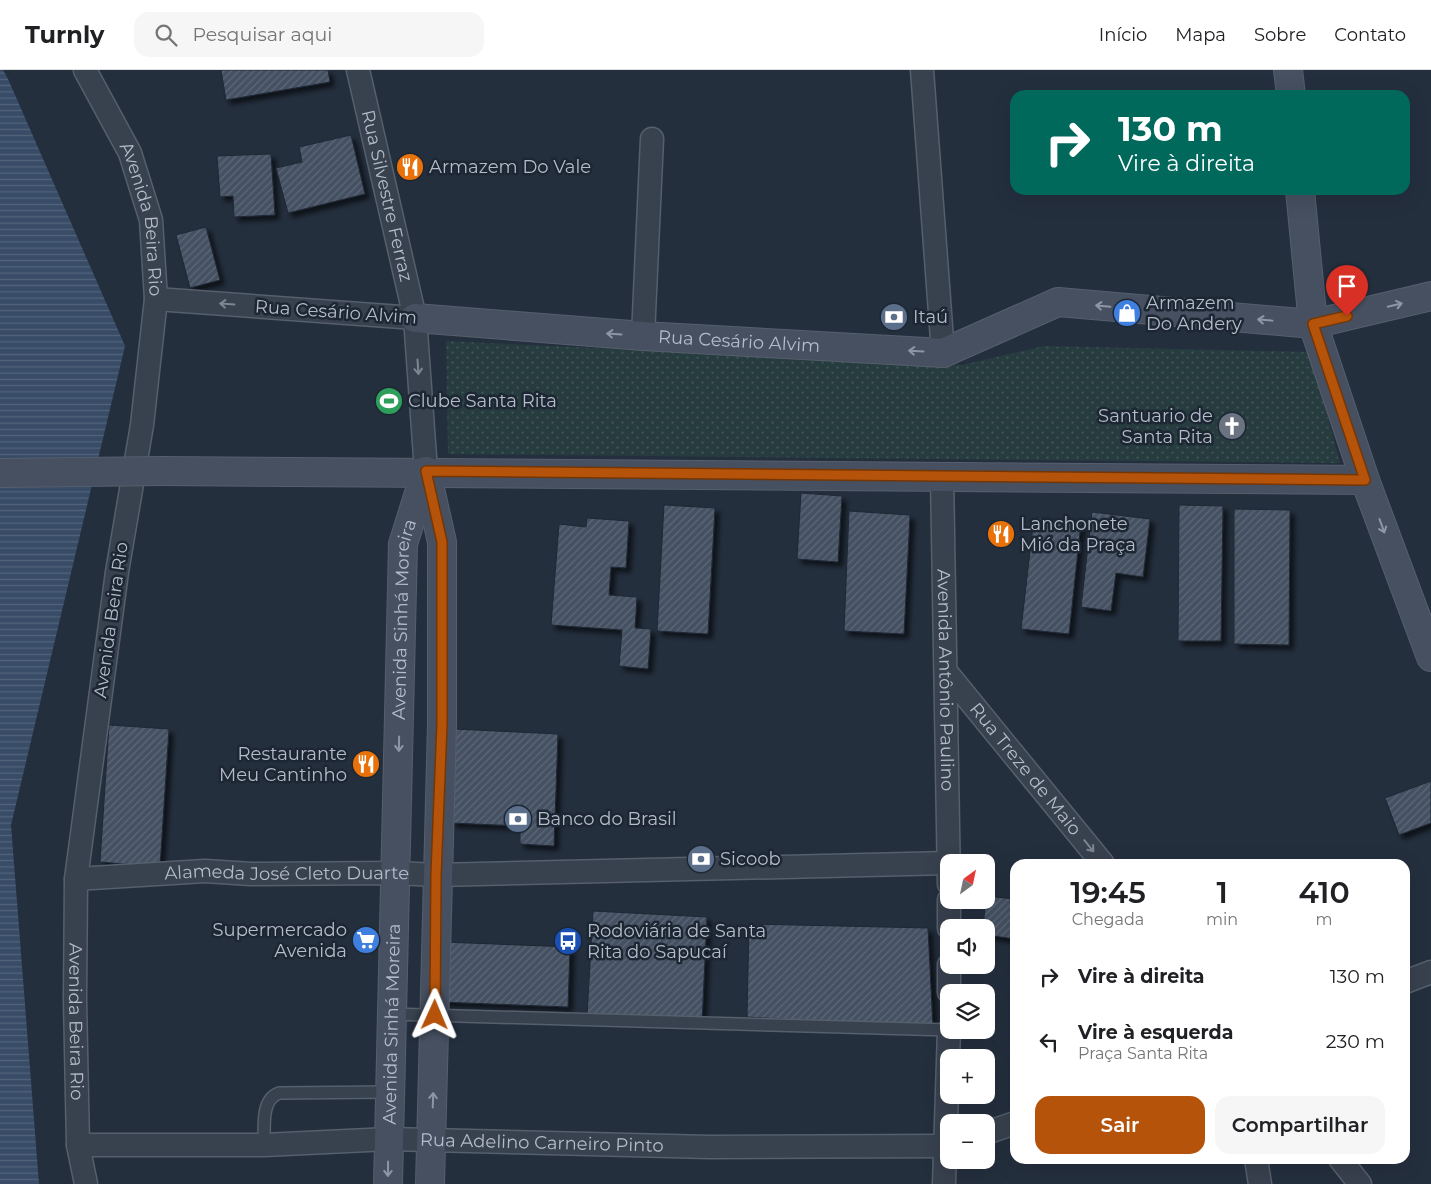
<!DOCTYPE html>
<html lang="pt">
<head>
<meta charset="utf-8">
<style>
	:root { --surface:#fff; --page:#f6f6f6; --text:#202124; --muted:#757577; --line:#e0e0e0; --accent:#b45309 }
	body { margin:0; font-family:Montserrat,sans-serif; background:var(--page); color:var(--text); height:100vh; display:flex; flex-direction:column; font-size:19px; white-space:nowrap }
	* { box-sizing:border-box; margin:0 }
	p { font-size:16px; color:var(--muted) }
	.icon { flex:none; width:28px; height:28px; fill:none; stroke:currentColor; stroke-width:2; stroke-linecap:round; stroke-linejoin:round }
	.map { position:relative; flex:1; overflow:hidden }
	.side { position:absolute; left:1010px; top:789px; width:400px; height:305px; display:flex; flex-direction:column; background:var(--surface); border-radius:15px; box-shadow:0 5px 20px #0002 }
	.side>* { flex:none }
	.guide { position:absolute; left:1010px; top:20px; width:400px; height:105px; border-radius:15px; box-shadow:0 5px 20px #0002; background:#00695c; color:#fff; overflow:hidden }
	.needle { width:32px; rotate:33deg }
	.buttons { position:absolute; left:940px; top:784px; display:grid; gap:10px }
	.buttons a { display:grid; place-items:center; width:55px; height:55px; border-radius:10px; background:var(--surface); box-shadow:0 5px 20px #0002; font-size:25px }
	.pin { position:absolute; display:grid; place-items:center; width:42px; height:42px; color:#fff; margin:-51px -21px; border-radius:50% 50% 50% 0; rotate:-45deg; box-shadow:0 0 5px #0007 }
	.pin .icon { rotate:45deg }
	.me { position:absolute; width:55px; margin:-28px; rotate:1deg; stroke-linejoin:round; filter:drop-shadow(0 0 4px #0008) }
	.turn { display:flex; align-items:center; gap:18px; height:105px; padding:0 25px; font-size:22px }
	.turn .icon { width:65px; height:65px; stroke-width:2.5 }
	.turn b { display:block; font-size:35px; line-height:42px }
	.eta { display:flex; justify-content:space-evenly; align-items:center; height:85px; text-align:center }
	.eta b { font-size:30px; font-weight:600; line-height:35px }
	.action { display:flex; gap:10px; margin-top:auto; padding:10px 25px }
	.action a { flex:1; height:58px; border-radius:15px; background:var(--accent); color:#fff; font-size:20px; font-weight:600; line-height:58px; text-align:center }
	.action a+a { background:var(--page); color:var(--text) }
	ul { padding:0; list-style:none }
	li { display:flex; align-items:center; gap:15px; height:65px; padding:0 25px }
	li div { flex:1 }
	li b { display:block; font-size:19px }
	li em { font-style:normal }
	header { display:flex; align-items:center; gap:30px; box-sizing:border-box; height:70px; padding:0 25px; background:var(--surface); border-bottom:1px solid var(--line) }
	header strong { font-size:24px }
	nav { display:flex; gap:28px; margin-inline-start:auto; font-size:18px }
	.search { width:350px; height:45px; background:var(--page); display:flex; align-items:center; gap:12px; box-sizing:border-box; padding:0 18px; border-radius:15px; color:var(--muted); font-size:19px }
	.map>svg:first-child { display:block }
	.park { fill:url(#park-dots) }
	.water { fill:url(#water-rules) }
	.building { fill:url(#building-hatch); stroke:#1f2835; filter:url(#shadow) }
	.lines { fill:none; stroke-linecap:round; stroke-linejoin:round }
	.lane-casing { stroke:#565f6c; stroke-width:14 }
	.street-casing { stroke:#565f6c; stroke-width:25 }
	.secondary-casing { stroke:#565f6c; stroke-width:30 }
	.lane { stroke:#38414e; stroke-width:11 }
	.street { stroke:#38414e; stroke-width:22 }
	.secondary { stroke:#465061; stroke-width:28 }
	.secondary-bridge-casing { stroke:#565f6c; stroke-width:30; stroke-linecap:butt }
	.secondary-bridge { stroke:#465061; stroke-width:28 }
	.oneway { stroke:#7c8592 }
	.oneway2 { stroke:#8e96a5 }
	.route-casing { stroke:#753606; stroke-width:12 }
	.route { stroke:#b45309; stroke-width:9 }
	.labels { text-anchor:middle; stroke-width:5; stroke-linejoin:round; paint-order:stroke }
	.poi-label { font-size:18px; fill:#b4bcc9; stroke:#1d2633; text-anchor:start }
	.street-label { font-size:18px; fill:#b4bcc9; stroke:#1d2633 }
</style>
</head>
<body>
<header>
<strong>Turnly</strong>
<div class="search"><svg class="icon" aria-label="search" viewBox="0 0 24 24"><circle cx="10" cy="10" r="6"/><path d="M15 15l6 6"/></svg>Pesquisar aqui</div>
<nav><a>Início</a><a>Mapa</a><a>Sobre</a><a>Contato</a></nav>
</header>
<div class="map">
<svg width="1431" height="1114" viewBox="0 0 1431 1114">
	<defs>
		<pattern id="park-dots" width="8" height="8" patternUnits="userSpaceOnUse" patternTransform="scale(1.25)"><rect width="8" height="8" fill="#263c3f"/><path d="M2 2h.1M6 6h.1" fill="none" stroke="#435659" stroke-width="1.8" stroke-linecap="round"/></pattern>
		<pattern id="water-rules" width="6" height="5" patternUnits="userSpaceOnUse" patternTransform="scale(1.25)"><rect width="6" height="5" fill="#394c67"/><path d="M0 2.5h6" fill="none" stroke="#53647b"/></pattern>
		<pattern id="building-hatch" width="6" height="6" patternUnits="userSpaceOnUse" patternTransform="scale(1.25)"><rect width="6" height="6" fill="#455162"/><path d="M-1 1l2-2M0 6l6-6M5 7l2-2" fill="none" stroke="#5d6877"/></pattern>
		<filter id="shadow"><feDropShadow dx="4.5" dy="4.5" stdDeviation="2.5" flood-color="#0009"/></filter>
	</defs>
	<rect width="100%" height="100%" fill="#242f3e"/>
	<!-- park -->
	<path class="park" d="M446,271L962,295L1044,276L1310,282L1340,393L448,384Z"/>
	<!-- water -->
	<path class="water" d="M0,0H3L8,9L125,276L11,755L39,1114H0Z"/>
	<!-- building -->
	<path class="building" d="M221,0H328L330,12L226,30Z
		M351,65L365,124L288,143L276,98L302,92L299,77Z
		M271,84L275,145L234,147L233,126L220,127L217,86Z
		M206,157L220,210L190,218L176,165Z
		M801,423L842,426L838,492L797,489Z
		M664,435L715,438L708,564L657,561Z
		M1179,435L1223,436L1221,571H1178Z
		M1234,439L1290,440L1289,575L1234,574Z
		M849,441L910,445L904,564L844,561Z
		M1092,442L1150,449L1143,507L1116,503L1111,541L1081,537Z
		M1034,447L1081,453L1069,564L1021,559Z
		M587,448L629,451L626,498L611,497L609,525L637,527L635,558L651,559L648,599L619,596L622,560L551,555L559,454L586,457Z
		M109,655L169,659L160,797L100,792Z
		M454,659L558,664L554,776L520,774V756L451,753Z
		M1431,711V753L1399,765L1385,728Z
		M986,826L1015,829V869L986,865V858H983Z
		M593,841L707,847L702,953L587,946Z
		M749,854L928,858L933,958L747,947Z
		M443,872L570,877L568,937L441,932Z"/>
	<g class="lines">
		<defs>
			<path id="lane" d="M391,944L949,960
				M264,1075C265,1058 260,1030 279,1023L391,1022"/>
			<g id="street">
				<path id="s1" d="M85,0L130,83L151,150L156,229L142,355L117,502L76,809L75,930L78,1075L86,1114"/>
				<path id="s2" d="M358,0L415,248L426,401"/>
				<path d="M922,0L943,283"/>
				<path d="M156,229L415,248"/>
				<path d="M643,266L652,69"/>
				<path id="s3" d="M942,406L949,814"/>
				<path id="s4" d="M947,603L1103,794"/>
				<path id="s5" d="M76,809L205,801L251,804L396,803L437,805L949,793"/>
				<path d="M949,830V858"/>
				<path d="M949,895V922"/>
				<path d="M1405,912L1431,902"/>
				<path d="M986,1063L1015,1053"/>
				<path id="s6" d="M78,1075H264L389,1069L710,1077L949,1076"/>
				<path d="M1256,1089L1260,1114"/>
				<path d="M1340,1089L1360,1114"/>
				<path d="M944,1114L949,960"/>
			</g>
			<g id="secondary">
				<path d="M1288,0L1291,25"/>
				<path d="M1300,120L1313,254L1365,410L1431,587"/>
				<path id="s7" d="M415,248L643,266L943,283L1058,232L1313,254L1431,226"/>
				<path d="M162,401L1365,410"/>
				<path d="M426,401L442,472V654L430,1114"/>
				<path id="s8" d="M388,1114L403,474L426,401"/>
			</g>
		</defs>
		<!-- lane casing -->
		<use href="#lane" class="lane-casing"/>
		<!-- street casing -->
		<use href="#street" class="street-casing"/>
		<!-- secondary casing -->
		<use href="#secondary" class="secondary-casing"/>
		<!-- lane -->
		<use href="#lane" class="lane"/>
		<!-- street -->
		<use href="#street" class="street"/>
		<!-- secondary -->
		<use href="#secondary" class="secondary"/>
		<defs>
			<path id="secondary-bridge" d="M0,403L162,401"/>
		</defs>
		<!-- secondary-bridge casing -->
		<use href="#secondary-bridge" class="secondary-bridge-casing"/>
		<!-- secondary-bridge -->
		<use href="#secondary-bridge" class="secondary-bridge"/>
	</g>
	<!-- one-way arrows -->
	<defs><path id="oneway-shaft" d="M-6 0H5M1.5-3L5.5 0L1.5 3" fill="none" stroke-width="1.6" stroke-linecap="round" stroke-linejoin="round" transform="scale(1.25)"/></defs>
	<g class="oneway">
		<use href="#oneway-shaft" transform="translate(227 234) rotate(-176)"/>
		<use href="#oneway-shaft" transform="translate(418 297) rotate(86)"/>
		<use href="#oneway-shaft" transform="translate(1089 776) rotate(51)"/>
	</g>
	<g class="oneway2">
		<use href="#oneway-shaft" transform="translate(1395 235) rotate(-13)"/>
		<use href="#oneway-shaft" transform="translate(1103 236) rotate(-175)"/>
		<use href="#oneway-shaft" transform="translate(1265 250) rotate(-175)"/>
		<use href="#oneway-shaft" transform="translate(614 264) rotate(-176)"/>
		<use href="#oneway-shaft" transform="translate(916 281) rotate(-177)"/>
		<use href="#oneway-shaft" transform="translate(1382 456) rotate(70)"/>
		<use href="#oneway-shaft" transform="translate(399 674) rotate(91)"/>
		<use href="#oneway-shaft" transform="translate(433 1030) rotate(-88)"/>
		<use href="#oneway-shaft" transform="translate(388 1099) rotate(91)"/>
	</g>
	<g class="lines">
		<defs>
			<path id="route" d="M435,945L436,805L442,654V472L426,401L1365,410L1313,254L1347,246"/>
		</defs>
		<!-- route casing -->
		<use href="#route" class="route-casing"/>
		<!-- route -->
		<use href="#route" class="route"/>
	</g>
	<!-- icons -->
	<defs>
		<symbol id="restaurant-disc" viewBox="-11 -11 22 22"><circle r="9.5" fill="#e8710a" stroke="#1d2633"/><path d="M-5-6h1v4h1v-4h1v4h1v-4h1v5L-1.5 .5V6h-2V.5L-5-1ZM5-6V6H3V1.5H1.5Q1.5-4 5-6Z" fill="#fff"/></symbol>
		<symbol id="shop-disc" viewBox="-11 -11 22 22"><circle r="9.5" fill="#3f7fe0" stroke="#1d2633"/><path d="M-5-2.5h2.3a2.7 3.5 0 0 1 5.4 0H5L5.5 6h-11ZM-1.5-2.5h3a1.5 2.3 0 0 0-3 0Z" fill="#fff"/></symbol>
		<symbol id="bank-disc" viewBox="-11 -11 22 22"><circle r="9.5" fill="#5c6f8a" stroke="#1d2633"/><path d="M-6-4H6V4H-6ZM0-2.3a2.3 2.3 0 1 0 0 4.6a2.3 2.3 0 1 0 0-4.6Z" fill="#fff"/></symbol>
		<symbol id="stadium-disc" viewBox="-11 -11 22 22"><circle r="9.5" fill="#2e9e5b" stroke="#1d2633"/><path d="M0-5a6.5 5 0 1 0 0 10a6.5 5 0 1 0 0-10ZM-3.5-1.8h7v3.6h-7Z" fill="#fff"/></symbol>
		<symbol id="church-disc" viewBox="-11 -11 22 22"><circle r="9.5" fill="#6b7280" stroke="#1d2633"/><path d="M-1.2-6h2.4v3.5h3.3v2.4h-3.3V6h-2.4V-.1h-3.3v-2.4h3.3Z" fill="#fff"/></symbol>
		<symbol id="supermarket-disc" viewBox="-11 -11 22 22"><circle r="9.5" fill="#3f7fe0" stroke="#1d2633"/><path d="M-6-5.5h2.5l.6 2H6L4.5 2H-2.5L-4.4-4H-6ZM-1.5 3.2a1.3 1.3 0 1 0 .1 0ZM3 3.2a1.3 1.3 0 1 0 .1 0Z" fill="#fff"/></symbol>
		<symbol id="bus-disc" viewBox="-11 -11 22 22"><circle r="9.5" fill="#1a4fb4" stroke="#1d2633"/><path d="M-5-6H5V4H4V6H2V4H-2V6H-4V4H-5ZM-3.5-4V0h7V-4ZM-3.5 1.2v1.5H-2V1.2ZM2 1.2v1.5H3.5V1.2Z" fill="#fff"/></symbol>
	</defs>
	<g fill-rule="evenodd">
		<use href="#restaurant-disc" x="394" y="81" width="32" height="32"/>
		<use href="#shop-disc" x="1111" y="227" width="32" height="32"/>
		<use href="#bank-disc" x="878" y="231" width="32" height="32"/>
		<use href="#stadium-disc" x="373" y="315" width="32" height="32"/>
		<use href="#church-disc" x="1216" y="340" width="32" height="32"/>
		<use href="#restaurant-disc" x="985" y="448" width="32" height="32"/>
		<use href="#restaurant-disc" x="350" y="678" width="32" height="32"/>
		<use href="#bank-disc" x="502" y="733" width="32" height="32"/>
		<use href="#bank-disc" x="685" y="773" width="32" height="32"/>
		<use href="#supermarket-disc" x="350" y="854" width="32" height="32"/>
		<use href="#bus-disc" x="552" y="855" width="32" height="32"/>
	</g>
	<g class="labels">
		<!-- poi labels -->
		<g class="poi-label">
			<text x="429" y="103">Armazem Do Vale</text>
			<text x="1146" y="239">Armazem<tspan x="1146" dy="21">Do Andery</tspan></text>
			<text x="913" y="253">Itaú</text>
			<text x="408" y="337">Clube Santa Rita</text>
			<text x="1213" y="352" text-anchor="end">Santuario de<tspan x="1213" dy="21">Santa Rita</tspan></text>
			<text x="1020" y="460">Lanchonete<tspan x="1020" dy="21">Mió da Praça</tspan></text>
			<text x="347" y="690" text-anchor="end">Restaurante<tspan x="347" dy="21">Meu Cantinho</tspan></text>
			<text x="537" y="755">Banco do Brasil</text>
			<text x="720" y="795">Sicoob</text>
			<text x="347" y="866" text-anchor="end">Supermercado<tspan x="347" dy="21">Avenida</tspan></text>
			<text x="587" y="867">Rodoviária de Santa<tspan x="587" dy="21">Rita do Sapucaí</tspan></text>
		</g>
		<!-- street labels -->
		<g class="street-label">
			<text dy="6" stroke="none"><textPath href="#s2" startOffset="129">Rua Silvestre Ferraz</textPath></text>
			<text dy="6" stroke="none"><textPath href="#s1" startOffset="162">Avenida Beira Rio</textPath></text>
			<text transform="translate(336 242) rotate(4)" y="6">Rua Cesário Alvim</text>
			<text dy="6" stroke="none"><textPath href="#s7" startOffset="325">Rua Cesário Alvim</textPath></text>
			<text transform="translate(111 550) rotate(-82)" y="6">Avenida Beira Rio</text>
			<text dy="6" stroke="none"><textPath href="#s8" startOffset="565">Avenida Sinhá Moreira</textPath></text>
			<text dy="6" stroke="none"><textPath href="#s3" startOffset="204">Avenida Antônio Paulino</textPath></text>
			<text dy="6" stroke="none"><textPath href="#s4" startOffset="124">Rua Treze de Maio</textPath></text>
			<text dy="6" stroke="none"><textPath href="#s5" startOffset="211">Alameda José Cleto Duarte</textPath></text>
			<text dy="6" stroke="none"><textPath href="#s1" startOffset="972">Avenida Beira Rio</textPath></text>
			<text dy="6" stroke="none"><textPath href="#s8" startOffset="160">Avenida Sinhá Moreira</textPath></text>
			<text dy="6" stroke="none"><textPath href="#s6" startOffset="464">Rua Adelino Carneiro Pinto</textPath></text>
		</g>
	</g>
</svg>
<div class="buttons">
<a><svg class="needle" viewBox="-14 -14 28 28"><path d="M0-13l5 13h-10z" fill="#e53935"/><path d="M0 13l5-13h-10z" fill="#757577"/></svg></a>
<a><svg class="icon" aria-label="sound" viewBox="0 0 24 24"><path d="M4 9h4l5-4v14l-5-4H4zM17 9q2 3 0 6"/></svg></a>
<a><svg class="icon" aria-label="layers" viewBox="0 0 24 24"><path d="M12 4l9 5-9 5-9-5zM3 14l9 5 9-5"/></svg></a>
<a>+</a>
<a>−</a>
</div>
<div class="pin" style="left:1347px;top:246px;background:#d93025"><svg class="icon" aria-label="arrive" viewBox="0 0 24 24"><path d="M6 21V4h12l-3 4 3 4H6"/></svg></div>
<svg class="me" style="left:435px;top:945px" viewBox="-20 -20 40 40"><path d="M0-17L14 15 0 8-14 15z" fill="#b45309" stroke="#fff" stroke-width="4"/></svg>
<div class="guide">
<div class="turn"><svg class="icon" aria-label="right" viewBox="0 0 24 24"><path d="M7 20v-9h11M14 6l5 5-5 5"/></svg><div><b>130 m</b>Vire à direita</div></div>
</div>
<section class="side">
<div class="eta">
<div><b>19:45</b><p>Chegada</p></div>
<div><b>1</b><p>min</p></div>
<div><b>410</b><p>m</p></div>
</div>
<ul>
<li><svg class="icon" aria-label="right" viewBox="0 0 24 24"><path d="M7 20v-9h11M14 6l5 5-5 5"/></svg><div><b>Vire à direita</b></div><em>130 m</em></li>
<li><svg class="icon" aria-label="left" viewBox="0 0 24 24"><path d="M17 20v-9H6M10 6l-5 5 5 5"/></svg><div><b>Vire à esquerda</b><p>Praça Santa Rita</p></div><em>230 m</em></li>
</ul>
<div class="action"><a>Sair</a><a>Compartilhar</a></div>
</section>
</div>
</body>
</html>
